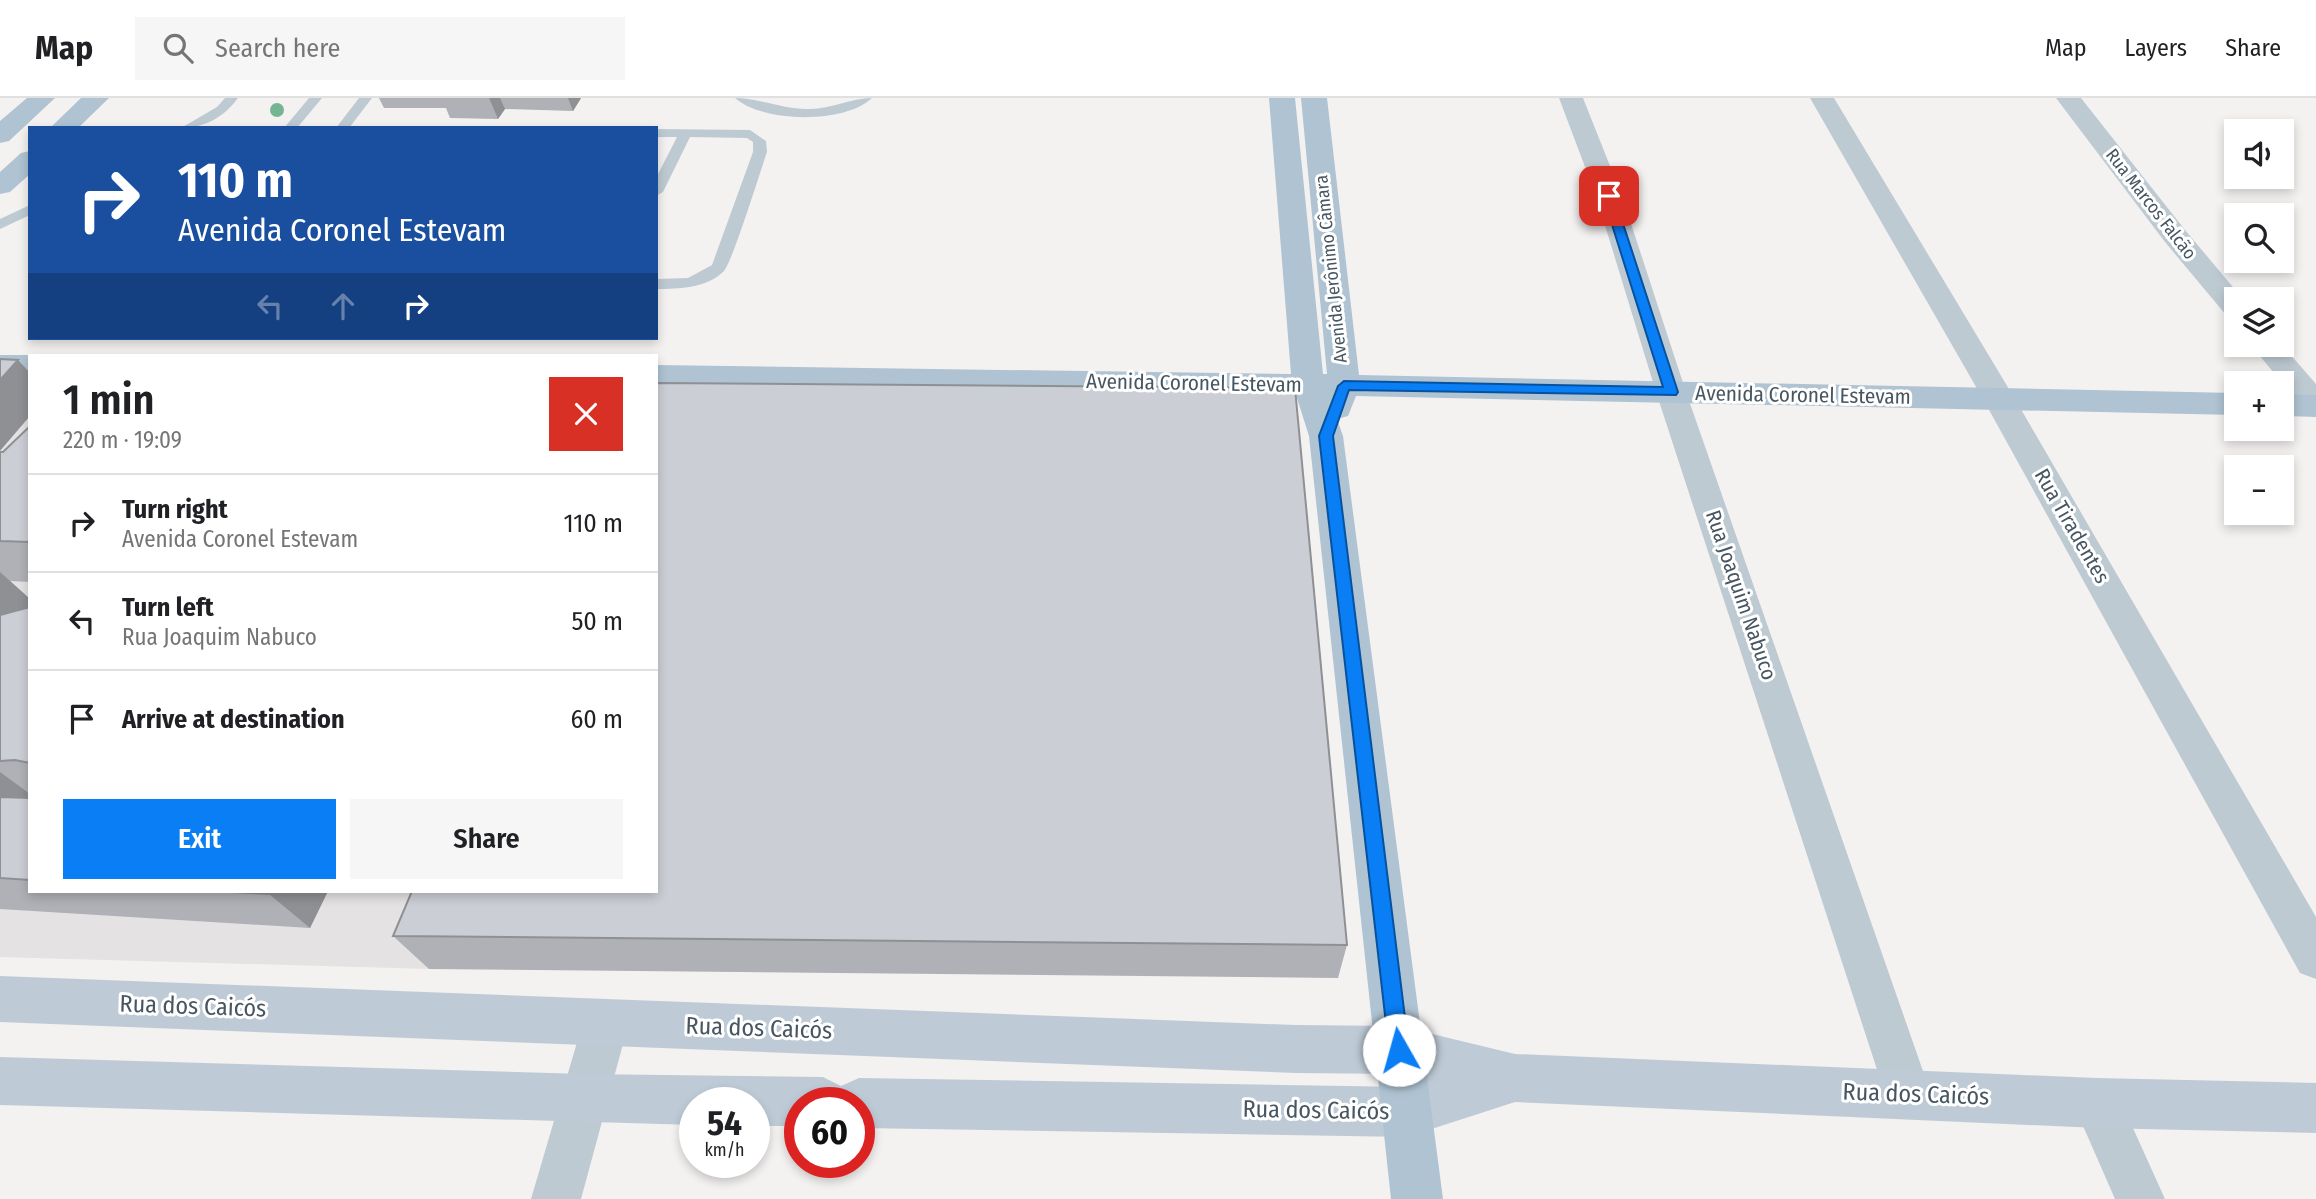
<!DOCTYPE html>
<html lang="en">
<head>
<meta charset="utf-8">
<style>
	:root { --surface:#fff; --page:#f6f6f6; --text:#202124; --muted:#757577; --line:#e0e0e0; --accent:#0a7ef5 }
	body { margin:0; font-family:"Fira Sans Condensed",sans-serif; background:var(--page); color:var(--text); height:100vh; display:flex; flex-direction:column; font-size:26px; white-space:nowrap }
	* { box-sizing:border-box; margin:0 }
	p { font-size:23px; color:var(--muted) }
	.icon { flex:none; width:38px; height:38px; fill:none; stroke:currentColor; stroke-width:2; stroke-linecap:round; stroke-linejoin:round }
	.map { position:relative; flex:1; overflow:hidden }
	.panel { position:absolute; left:28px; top:256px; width:630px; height:539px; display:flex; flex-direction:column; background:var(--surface); border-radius:0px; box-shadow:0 4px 10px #0003 }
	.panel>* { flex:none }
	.hud { position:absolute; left:28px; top:28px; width:630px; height:214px; border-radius:0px; box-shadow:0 4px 10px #0003; background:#1a4fa0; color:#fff; overflow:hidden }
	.buttons { position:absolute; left:2224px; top:21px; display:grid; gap:14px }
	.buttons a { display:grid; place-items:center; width:70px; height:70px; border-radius:0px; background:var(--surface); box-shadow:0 4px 10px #0003; font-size:35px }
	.speed { position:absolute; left:679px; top:989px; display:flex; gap:14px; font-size:35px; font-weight:700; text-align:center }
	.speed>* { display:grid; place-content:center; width:91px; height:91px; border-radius:50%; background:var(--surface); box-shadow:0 4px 10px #0003; line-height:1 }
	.speed small { font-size:18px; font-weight:400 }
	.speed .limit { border:10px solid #d22; background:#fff; color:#111 }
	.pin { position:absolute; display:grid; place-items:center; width:60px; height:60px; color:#fff; margin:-30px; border-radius:14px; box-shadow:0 4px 10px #0006 }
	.me { position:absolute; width:77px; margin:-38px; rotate:353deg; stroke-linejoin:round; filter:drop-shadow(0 0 5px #0008) }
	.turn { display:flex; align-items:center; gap:24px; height:147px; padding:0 35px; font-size:32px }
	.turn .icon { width:91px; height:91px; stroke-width:2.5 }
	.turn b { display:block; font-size:49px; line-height:60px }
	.lanes { display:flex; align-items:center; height:66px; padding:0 35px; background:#0003; justify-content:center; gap:35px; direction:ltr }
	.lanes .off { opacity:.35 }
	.round { display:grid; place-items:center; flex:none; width:74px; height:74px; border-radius:0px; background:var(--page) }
	.head { display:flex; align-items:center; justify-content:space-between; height:119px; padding:0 35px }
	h1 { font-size:42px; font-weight:600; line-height:52px }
	.button { display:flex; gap:14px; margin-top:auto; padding:14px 35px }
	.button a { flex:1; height:80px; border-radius:0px; background:var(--accent); color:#fff; font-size:28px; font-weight:600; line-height:80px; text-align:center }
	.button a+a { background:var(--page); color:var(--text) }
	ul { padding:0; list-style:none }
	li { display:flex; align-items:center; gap:21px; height:98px; padding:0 35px; border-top:2px solid var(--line) }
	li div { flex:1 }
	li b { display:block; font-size:26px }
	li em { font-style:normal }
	header { display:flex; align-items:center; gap:42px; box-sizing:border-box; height:98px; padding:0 35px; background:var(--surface); border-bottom:2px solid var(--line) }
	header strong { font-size:33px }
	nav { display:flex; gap:38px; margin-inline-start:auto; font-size:24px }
	.search { width:490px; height:63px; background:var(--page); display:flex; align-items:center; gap:18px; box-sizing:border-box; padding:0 24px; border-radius:0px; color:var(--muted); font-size:26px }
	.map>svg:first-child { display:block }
	.education { fill:#e5e2e3 }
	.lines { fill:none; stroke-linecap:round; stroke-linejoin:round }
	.lane { fill:#becad2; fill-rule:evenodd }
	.street { fill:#becad2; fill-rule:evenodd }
	.secondary { fill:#becbd6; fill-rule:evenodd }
	.primary { fill:#afc3d2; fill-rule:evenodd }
	.tree { fill:#76b591 }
	.wall { fill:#afb1b6 }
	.shaded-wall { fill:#8e9094 }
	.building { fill:#cbced4; stroke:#8e9094; stroke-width:2 }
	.route { fill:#0a7ef5; stroke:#06529f; stroke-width:2 }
	.labels { text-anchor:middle; stroke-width:6; stroke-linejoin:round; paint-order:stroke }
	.far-street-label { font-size:18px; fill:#475661; stroke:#fff }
	.street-label { font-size:21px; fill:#475661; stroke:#fff }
	.near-street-label { font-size:24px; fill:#475661; stroke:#fff }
</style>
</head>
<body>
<header>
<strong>Map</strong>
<div class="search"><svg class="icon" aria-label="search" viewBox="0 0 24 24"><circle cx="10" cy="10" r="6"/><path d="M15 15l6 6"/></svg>Search here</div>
<nav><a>Map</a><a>Layers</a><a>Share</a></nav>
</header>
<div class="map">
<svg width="2316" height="1101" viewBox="0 0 2316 1101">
	<rect width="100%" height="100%" fill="#f4f1f1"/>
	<!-- education -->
	<path class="education" d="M30,318V793H459L429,871L0,859V353Z"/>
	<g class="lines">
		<!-- lane -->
		<path class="lane" d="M225,0H238C224,19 205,30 181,30L217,9Z
			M309,0H322L297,30H284Z
			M359,0H372L349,30H336Z
			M735,0C759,0 782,11 807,11C830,12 850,0 872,0C845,26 763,25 735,0Z
			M656,31L750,32L766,43L767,54C760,74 733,162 724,173C707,190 679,191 656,191V181L688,180L712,167L753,54V44L747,40L690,39L663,94L656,98V80L677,39H656Z
			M30,107V117L0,131V121Z"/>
		<!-- street -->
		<path class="street" d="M1559,0H1583L1622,98L1686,294L1931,996L1925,1013L1908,1019L1891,1013L1885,996L1656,294L1596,98Z
			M1810,0H1834L2015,301L2316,819V881L2300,875L1983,301Z
			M2056,0H2081L2185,132L2243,201H2236V220L2226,217L2165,144Z
			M2251,247H2282L2316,286V316L2305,313Z
			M606,902L622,908L629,924L581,1101H531L583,924L590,908Z
			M2097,981L2114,988L2165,1101H2115L2073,1005L2080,988Z"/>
		<!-- secondary -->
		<path class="secondary" d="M0,878L1295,927L1399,928L1515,956L2097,980L2316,985V1035L2097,1030L1515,1004L1407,1039L859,1030V1004H800V1028H754V1004H695V1027L0,1007V959L584,976L823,979L841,988L859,980L1407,989L1428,983L1399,976L1295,975L0,924Z"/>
		<!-- primary -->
		<path class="primary" d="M27,0H55L9,43L0,45V23Z
			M81,0H109L78,30H50Z
			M1269,0H1295L1323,276H1327L1301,0H1327L1359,277L2236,295V317L1356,298L1348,318L1337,321L1343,338L1443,1101H1391L1309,338L1296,297L656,287V267L1291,276Z
			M30,53V76L10,94L0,96V74L21,55Z
			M0,257H32H30V277H0Z
			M2282,296L2316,297V319L2282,318Z"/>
	</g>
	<!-- trees -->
	<circle class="tree" cx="277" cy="12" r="7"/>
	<!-- wall -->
	<path class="wall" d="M379,0H581L573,13L505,11L498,21L450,20L446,10H384Z
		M30,328V484L10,483L30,501V793H328L310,830L0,811V354H3Z
		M393,838L1347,847L1338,880L429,871Z"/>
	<!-- shaded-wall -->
	<path class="shaded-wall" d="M489,0H500L505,11L498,21Z
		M568,0H581L573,13Z
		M18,262L30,275V318L0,353V282Z
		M0,474L30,501V513L0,535Z
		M0,674L30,696V703L0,716Z
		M271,793H328L310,830L269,796Z"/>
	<!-- building -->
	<path class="building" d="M0,261L18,262L0,282Z
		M656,285L1295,290L1347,847L393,838L412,793H656Z
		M30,328V444L0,443V354H3Z
		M30,509V665L15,662L0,663V517Z
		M0,699L30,700V782L0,780Z
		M210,793H271L269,796Z"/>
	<!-- route -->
	<path class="route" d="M1609,94L1614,98L1678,294L1676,297L1349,292L1333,338L1409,952L1406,959L1399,962L1392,959L1389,952L1319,338L1338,288L1344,283L1663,289L1603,98Z"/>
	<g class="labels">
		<!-- far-street labels -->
		<g class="far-street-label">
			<text transform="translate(2151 106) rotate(52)" y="6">Rua Marcos Falcão</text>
			<text transform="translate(1331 171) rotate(-96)" y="6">Avenida Jerônimo Câmara</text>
		</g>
		<!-- street labels -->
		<g class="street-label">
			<text transform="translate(1194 285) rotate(1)" y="7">Avenida Coronel Estevam</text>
			<text transform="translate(1803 297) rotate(1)" y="7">Avenida Coronel Estevam</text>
			<text transform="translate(2072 428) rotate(60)" y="7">Rua Tiradentes</text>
			<text transform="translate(1741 497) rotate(71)" y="7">Rua Joaquim Nabuco</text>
		</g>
		<!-- near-street labels -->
		<g class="near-street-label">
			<text transform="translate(193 908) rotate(2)" y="8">Rua dos Caicós</text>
			<text transform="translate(759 930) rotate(2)" y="8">Rua dos Caicós</text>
			<text transform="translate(1916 996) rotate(2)" y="8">Rua dos Caicós</text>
			<text transform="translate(1316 1012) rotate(1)" y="8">Rua dos Caicós</text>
		</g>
	</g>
</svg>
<div class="buttons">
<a><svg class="icon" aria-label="sound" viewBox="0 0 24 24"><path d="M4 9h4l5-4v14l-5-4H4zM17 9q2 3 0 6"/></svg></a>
<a><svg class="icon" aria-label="search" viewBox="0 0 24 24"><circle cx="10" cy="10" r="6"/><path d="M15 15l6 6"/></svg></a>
<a><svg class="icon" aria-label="layers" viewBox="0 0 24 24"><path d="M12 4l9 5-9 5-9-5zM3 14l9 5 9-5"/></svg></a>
<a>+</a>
<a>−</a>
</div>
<div class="speed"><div>54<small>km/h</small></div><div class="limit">60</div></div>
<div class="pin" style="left:1609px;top:98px;background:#d93025"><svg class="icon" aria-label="arrive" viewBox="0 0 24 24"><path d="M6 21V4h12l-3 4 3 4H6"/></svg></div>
<svg class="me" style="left:1399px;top:952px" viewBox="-20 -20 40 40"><circle r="19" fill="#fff"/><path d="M0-13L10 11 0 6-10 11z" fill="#0a7ef5"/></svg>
<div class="hud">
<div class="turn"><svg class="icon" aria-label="right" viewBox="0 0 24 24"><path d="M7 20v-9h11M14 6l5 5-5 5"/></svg><div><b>110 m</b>Avenida Coronel Estevam</div></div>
<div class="lanes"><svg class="icon off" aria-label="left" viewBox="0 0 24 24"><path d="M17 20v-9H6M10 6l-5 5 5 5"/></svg><svg class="icon off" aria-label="ahead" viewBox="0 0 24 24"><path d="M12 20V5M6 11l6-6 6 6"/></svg><svg class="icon" aria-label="right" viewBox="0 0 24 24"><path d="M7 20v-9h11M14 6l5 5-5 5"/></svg></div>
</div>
<section class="panel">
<div class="head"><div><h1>1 min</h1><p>220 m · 19:09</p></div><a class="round" style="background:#d93025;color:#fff"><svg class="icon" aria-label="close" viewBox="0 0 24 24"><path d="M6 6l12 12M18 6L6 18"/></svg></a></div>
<ul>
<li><svg class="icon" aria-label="right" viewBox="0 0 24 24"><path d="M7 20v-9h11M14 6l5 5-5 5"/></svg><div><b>Turn right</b><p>Avenida Coronel Estevam</p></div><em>110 m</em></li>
<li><svg class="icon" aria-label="left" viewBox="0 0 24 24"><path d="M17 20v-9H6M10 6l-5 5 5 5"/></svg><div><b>Turn left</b><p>Rua Joaquim Nabuco</p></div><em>50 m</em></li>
<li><svg class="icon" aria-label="arrive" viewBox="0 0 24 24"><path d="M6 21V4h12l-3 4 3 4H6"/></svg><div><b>Arrive at destination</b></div><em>60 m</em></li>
</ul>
<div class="button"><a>Exit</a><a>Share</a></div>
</section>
</div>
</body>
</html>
